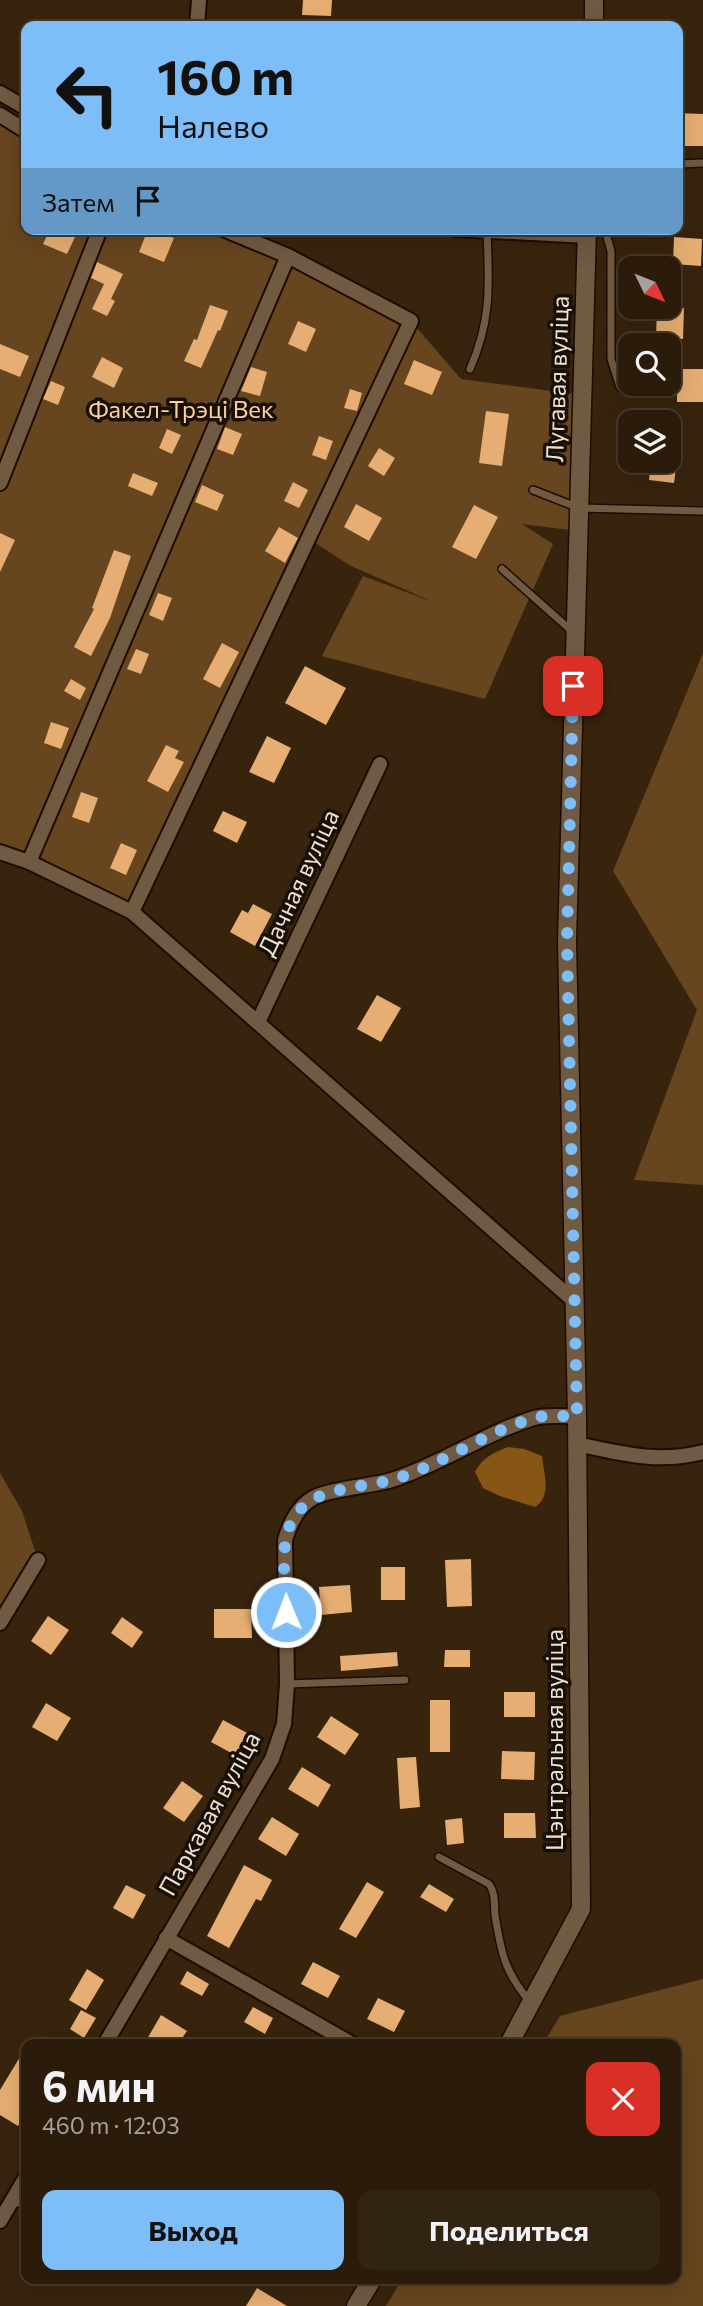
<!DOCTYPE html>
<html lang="ru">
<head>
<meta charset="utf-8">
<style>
	:root { --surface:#2a1b0a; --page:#322413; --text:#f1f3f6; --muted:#a5a19c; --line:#46392b; --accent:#7dbef9 }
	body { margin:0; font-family:Commissioner,sans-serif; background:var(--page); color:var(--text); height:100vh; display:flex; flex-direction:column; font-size:26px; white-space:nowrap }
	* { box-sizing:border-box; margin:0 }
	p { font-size:23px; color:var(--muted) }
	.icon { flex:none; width:38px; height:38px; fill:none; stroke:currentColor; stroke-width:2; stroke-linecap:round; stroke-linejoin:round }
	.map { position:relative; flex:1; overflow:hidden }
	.panel { position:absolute; left:21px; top:2039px; width:660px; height:245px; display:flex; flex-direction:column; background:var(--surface); border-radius:14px; box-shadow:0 7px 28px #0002,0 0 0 2px var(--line) }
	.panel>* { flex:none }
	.guide { position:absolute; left:21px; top:21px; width:662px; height:214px; border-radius:14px; box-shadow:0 7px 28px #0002,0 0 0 2px var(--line); background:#7dbef9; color:#111; overflow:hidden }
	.needle { width:46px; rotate:133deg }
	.buttons { position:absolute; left:618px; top:256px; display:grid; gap:14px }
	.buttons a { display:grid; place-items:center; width:63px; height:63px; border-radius:14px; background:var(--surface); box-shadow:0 7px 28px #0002,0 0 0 2px var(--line); font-size:35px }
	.pin { position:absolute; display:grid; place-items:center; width:60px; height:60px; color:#fff; margin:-30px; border-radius:14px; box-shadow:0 4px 10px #0006 }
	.me { position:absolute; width:77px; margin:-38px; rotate:359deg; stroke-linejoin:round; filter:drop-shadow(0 0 5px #0008) }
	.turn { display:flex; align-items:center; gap:24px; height:147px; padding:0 21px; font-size:32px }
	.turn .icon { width:91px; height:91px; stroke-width:2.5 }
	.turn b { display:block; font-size:49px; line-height:60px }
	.then { display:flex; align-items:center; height:66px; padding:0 21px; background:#0003; gap:14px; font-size:26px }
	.round { display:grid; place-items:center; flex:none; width:74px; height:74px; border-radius:14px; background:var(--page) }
	.summary { display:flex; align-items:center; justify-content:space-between; height:119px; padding:0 21px }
	h1 { font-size:42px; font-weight:700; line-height:52px }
	.primary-button { display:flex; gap:14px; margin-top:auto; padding:14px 21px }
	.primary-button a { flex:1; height:80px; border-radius:14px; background:var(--accent); color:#111; font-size:28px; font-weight:700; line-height:80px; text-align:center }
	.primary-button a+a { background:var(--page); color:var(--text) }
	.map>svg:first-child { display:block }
	.green { fill:#67451e }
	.water { fill:#885614 }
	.building { fill:#e6ae72 }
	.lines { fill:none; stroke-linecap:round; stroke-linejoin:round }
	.service-casing { stroke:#1e0c00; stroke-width:10 }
	.minor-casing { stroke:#1e0c00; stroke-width:18 }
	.tertiary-casing { stroke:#1e0c00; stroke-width:21 }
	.service { stroke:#715a42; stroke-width:7 }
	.minor { stroke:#715a42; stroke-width:14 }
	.tertiary { stroke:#715a42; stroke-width:18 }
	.route { stroke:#7dbef9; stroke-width:12; stroke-dasharray:0 21.6 }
	.labels { text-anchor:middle; stroke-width:7; stroke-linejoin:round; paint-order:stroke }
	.street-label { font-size:24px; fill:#eee0d3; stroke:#180f06 }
	.park-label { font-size:24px; fill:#fccfa1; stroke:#180f06 }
</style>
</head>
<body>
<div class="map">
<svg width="703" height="2306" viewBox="0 0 703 2306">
	<rect width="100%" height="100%" fill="#38240d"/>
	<!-- green -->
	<path class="green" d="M0,115L26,131V229H223L411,321L461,379L582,395L578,531L522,524L553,544L485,699L322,656L363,576L433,602L349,565L308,538L132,912L0,852Z
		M703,653V1185L634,1180L697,1010L613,871Z
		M0,1473L22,1511L38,1560L0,1623Z
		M703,1979V2306H386L402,2279L676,2278V2044H543L560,2016Z"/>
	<!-- water -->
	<path class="water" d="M508,1447L524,1449L542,1456C544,1475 552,1496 535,1507L500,1496L483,1488L475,1472C482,1458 493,1453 508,1447Z"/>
	<!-- building -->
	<path class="building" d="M303,0H332L331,16L302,15Z
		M677,113L703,114V146H677Z
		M50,229H56L75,237L67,254L43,244Z
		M148,229L174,238L164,262L139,252Z
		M674,237L702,239L701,266L673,264Z
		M97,262L123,274L111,299L115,301L107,316L92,309L104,284L91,278Z
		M210,305L228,311L220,331L218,330L201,368L184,361L194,339L197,340Z
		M657,307L684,308L683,339L656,338Z
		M298,321L316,329L306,352L288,344Z
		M0,344L29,356L20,377L0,369Z
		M102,357L123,368L114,388L92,377Z
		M414,360L442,372L432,395L404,384Z
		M251,367L267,372L260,396L241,391Z
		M677,369H703V402H677Z
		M51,381L65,387L58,405L43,399Z
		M350,389L362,393L357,411L344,408Z
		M486,411L509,414L502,466L479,463Z
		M225,427L242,434L233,455L217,449Z
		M167,429L181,435L172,454L159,448Z
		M319,436L333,441L326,460L312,455Z
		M379,448L395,458L384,476L368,466Z
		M651,460H677L674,483L649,480Z
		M133,473L158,483L152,496L128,486Z
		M293,482L308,490L299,508L284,501Z
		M202,485L224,495L217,511L195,502Z
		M356,504L382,518L369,541L344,527Z
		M474,505L498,517L476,559L452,547Z
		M279,527L298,538L285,563L265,551Z
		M0,533L15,540L0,572Z
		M114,550L131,556L110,618L91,656L74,647L94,609L92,608Z
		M158,593L172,598L163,621L149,615Z
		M222,643L239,652L220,688L203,679Z
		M136,649L149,654L141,674L127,669Z
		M305,666L346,688L326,725L285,703Z
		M71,679L86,688L80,700L64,691Z
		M51,722L69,728L61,749L44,743Z
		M267,736L291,748L274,783L249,772Z
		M166,745L179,751L175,758L184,762L168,792L147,781Z
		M81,792L98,798L89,823L72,817Z
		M223,811L247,822L237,843L213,831Z
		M121,843L137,850L126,875L110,868Z
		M253,904L272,914L255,946L230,932L242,910L248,913Z
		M377,995L401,1008L381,1042L357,1029Z
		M471,1559L472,1606L447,1607L445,1560Z
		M381,1567H405V1600H381Z
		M350,1585L352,1612L321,1615L319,1587Z
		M214,1609H251L252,1638H214Z
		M48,1616L69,1630L51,1655L31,1641Z
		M122,1617L143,1632L132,1648L111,1633Z
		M445,1650H470V1667H444Z
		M397,1652L398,1666L341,1671L340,1656Z
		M504,1692H535V1717H504Z
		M430,1700H450V1752H430Z
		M46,1703L71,1718L57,1741L32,1727Z
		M331,1716L359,1734L345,1755L317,1737Z
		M223,1720L249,1734L237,1756L211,1742Z
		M502,1751L535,1752L534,1780L501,1779Z
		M416,1757L420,1807L400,1809L397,1758Z
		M302,1767L331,1785L318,1807L288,1789Z
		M182,1781L203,1796L184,1822L163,1808Z
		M504,1813H535L536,1838H504Z
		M272,1817L299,1834L286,1856L258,1839Z
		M462,1818L464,1843L447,1845L445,1820Z
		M244,1865L272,1880L261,1901L256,1899L229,1948L207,1936Z
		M367,1882L384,1892L356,1938L339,1929Z
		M429,1884L454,1899L446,1912L420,1897Z
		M126,1885L146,1895L133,1919L113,1908Z
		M313,1962L340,1976L328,1998L301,1984Z
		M87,1969L104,1980L86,2010L69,2000Z
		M187,1971L209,1984L202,1996L180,1984Z
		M378,1998L405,2011L394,2032L367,2019Z
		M253,2007L273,2018L265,2034L244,2022Z
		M81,2010L96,2018L84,2038L70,2029Z
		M161,2015L187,2031L178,2044H156L147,2039Z
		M26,2047V2112L18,2126L0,2115V2090Z
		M257,2288L287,2306H246Z"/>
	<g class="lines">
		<defs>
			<path id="service" d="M677,164L703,163
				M608,229L607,237L611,251V359L620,387
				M470,369C492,319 489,284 487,231
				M533,490L579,508L703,511
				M502,569L574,633
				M287,1684L405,1680
				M439,1857L489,1884C497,1895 493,1908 496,1921C502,1957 506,1973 530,2002
				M11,2202L26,2204"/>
			<path id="minor" d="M197,26L199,0
				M0,93L26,108
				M0,115L26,131
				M454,229L587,236
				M0,483L100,229
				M0,852L29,862L132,912L573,1300
				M29,862L288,256
				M132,912L411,321L288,256L223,229
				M258,1022L380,764
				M577,1444C619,1453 660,1464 703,1452
				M0,1623L38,1560
				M166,1938L352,2044
				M105,2044L272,1759L284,1724L287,1684L285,1540C290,1523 298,1505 315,1497C337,1487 371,1487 395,1479C443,1463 485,1433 534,1418C547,1414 563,1417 577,1416
				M0,2221L26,2177"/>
			<path id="tertiary" d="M594,26V0
				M509,2044L581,1909L577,1416L567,941L587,229
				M356,2306L373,2278"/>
		</defs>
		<!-- service casing -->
		<use href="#service" class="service-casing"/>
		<!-- minor casing -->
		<use href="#minor" class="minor-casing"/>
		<!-- tertiary casing -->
		<use href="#tertiary" class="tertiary-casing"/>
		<!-- service -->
		<use href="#service" class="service"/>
		<!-- minor -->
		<use href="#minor" class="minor"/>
		<!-- tertiary -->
		<use href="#tertiary" class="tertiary"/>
	</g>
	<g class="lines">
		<!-- route -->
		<path class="route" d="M286,1612C286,1581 277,1539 297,1513C317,1487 362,1488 391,1480C441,1466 484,1432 534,1418C547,1414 564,1417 577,1416L567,941L573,686"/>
	</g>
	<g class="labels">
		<!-- street labels -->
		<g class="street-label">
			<text transform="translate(558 379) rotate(-88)" y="8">Лугавая вуліца</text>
			<text transform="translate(299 883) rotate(-65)" y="8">Дачная вуліца</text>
			<text transform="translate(555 1740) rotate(-90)" y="8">Цэнтральная вуліца</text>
			<text transform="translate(210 1814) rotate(-61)" y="8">Паркавая вуліца</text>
		</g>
		<!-- park labels -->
		<g class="park-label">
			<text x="181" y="418">Факел-Трэці Век</text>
		</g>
	</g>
</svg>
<div class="buttons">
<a><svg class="needle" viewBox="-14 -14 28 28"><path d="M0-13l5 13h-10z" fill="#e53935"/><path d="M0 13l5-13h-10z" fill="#a5a19c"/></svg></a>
<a><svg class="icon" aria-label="search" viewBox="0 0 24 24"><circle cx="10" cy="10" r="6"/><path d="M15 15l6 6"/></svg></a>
<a><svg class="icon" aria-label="layers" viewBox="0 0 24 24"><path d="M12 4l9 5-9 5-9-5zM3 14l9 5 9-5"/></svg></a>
</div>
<div class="pin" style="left:573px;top:686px;background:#d93025"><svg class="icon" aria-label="arrive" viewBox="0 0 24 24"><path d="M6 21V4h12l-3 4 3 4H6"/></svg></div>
<svg class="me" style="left:286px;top:1612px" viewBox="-20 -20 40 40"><circle r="17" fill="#7dbef9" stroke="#fff" stroke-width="3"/><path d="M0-11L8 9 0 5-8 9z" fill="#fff"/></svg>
<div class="guide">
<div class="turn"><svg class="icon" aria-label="left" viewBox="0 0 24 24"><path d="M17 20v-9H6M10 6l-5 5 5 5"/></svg><div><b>160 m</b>Налево</div></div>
<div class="then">Затем<svg class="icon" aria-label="arrive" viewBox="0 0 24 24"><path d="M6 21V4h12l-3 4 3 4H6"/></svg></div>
</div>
<section class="panel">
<div class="summary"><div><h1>6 мин</h1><p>460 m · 12:03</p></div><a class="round" style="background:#d93025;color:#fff"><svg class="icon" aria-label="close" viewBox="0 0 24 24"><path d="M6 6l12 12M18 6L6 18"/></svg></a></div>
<div class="primary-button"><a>Выход</a><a>Поделиться</a></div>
</section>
</div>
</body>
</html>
